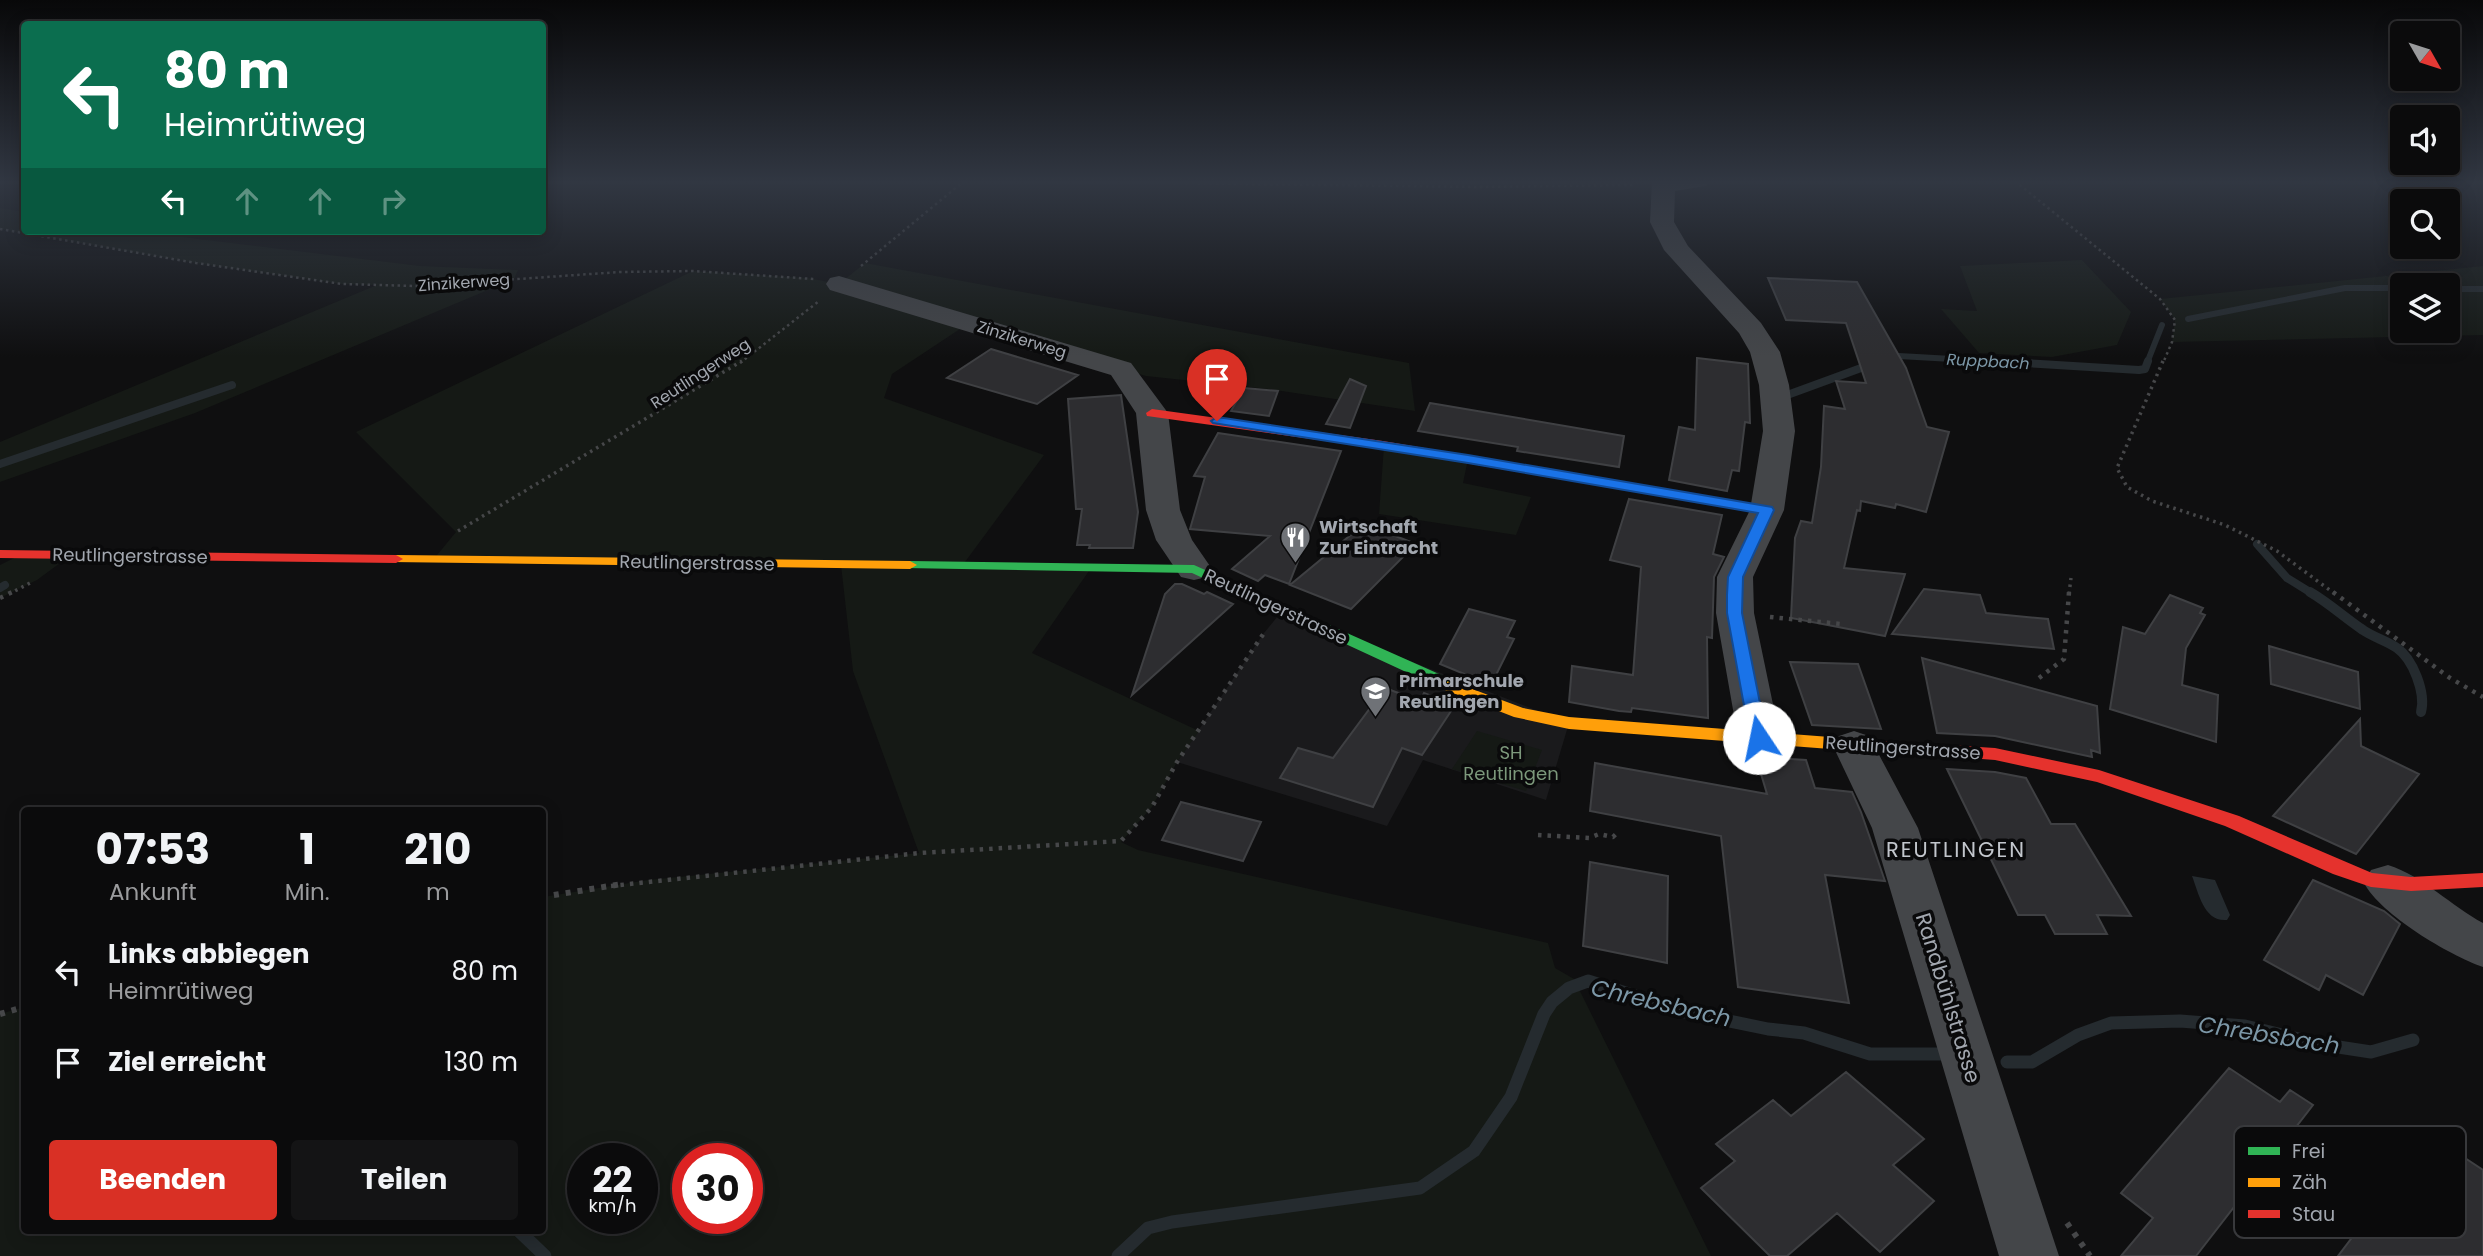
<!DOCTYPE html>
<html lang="de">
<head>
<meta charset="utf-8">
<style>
	:root { --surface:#0b0b0c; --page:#141415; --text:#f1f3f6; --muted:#9a9b9d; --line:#2b2b2d; --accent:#d93025 }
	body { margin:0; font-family:Poppins,sans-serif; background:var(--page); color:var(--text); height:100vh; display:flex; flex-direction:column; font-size:26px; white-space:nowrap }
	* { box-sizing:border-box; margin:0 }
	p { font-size:23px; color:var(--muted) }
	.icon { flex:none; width:38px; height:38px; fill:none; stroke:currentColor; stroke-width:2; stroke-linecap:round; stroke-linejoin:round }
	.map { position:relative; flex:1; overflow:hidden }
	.drawer { position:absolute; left:21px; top:807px; width:525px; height:427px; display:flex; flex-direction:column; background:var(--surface); border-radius:7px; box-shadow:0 4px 18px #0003,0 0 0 2px var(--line) }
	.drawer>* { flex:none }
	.banner { position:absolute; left:21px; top:21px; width:525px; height:214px; border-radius:7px; box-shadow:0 4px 18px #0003,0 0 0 2px var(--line); background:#0b6e4f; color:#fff; overflow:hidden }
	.needle { width:46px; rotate:129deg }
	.controls { position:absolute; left:2390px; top:21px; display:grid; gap:14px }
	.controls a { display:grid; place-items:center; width:70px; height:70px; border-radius:7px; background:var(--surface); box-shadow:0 4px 18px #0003,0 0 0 2px var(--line); font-size:35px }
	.speed { position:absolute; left:567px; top:1143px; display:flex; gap:14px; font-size:35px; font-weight:700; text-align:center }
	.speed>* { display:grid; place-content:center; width:91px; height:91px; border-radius:50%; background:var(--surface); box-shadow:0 4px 18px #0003,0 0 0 2px var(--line); line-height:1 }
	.speed small { font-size:18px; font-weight:400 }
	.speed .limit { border:10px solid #d22; background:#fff; color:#111 }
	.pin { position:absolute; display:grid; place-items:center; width:60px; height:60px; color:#fff; margin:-72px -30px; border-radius:50% 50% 50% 0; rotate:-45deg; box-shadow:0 0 7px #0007 }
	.pin .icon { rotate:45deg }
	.me { position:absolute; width:77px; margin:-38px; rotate:349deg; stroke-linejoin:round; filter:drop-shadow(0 0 5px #0008) }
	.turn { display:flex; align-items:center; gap:24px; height:147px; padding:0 28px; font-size:32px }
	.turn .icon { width:91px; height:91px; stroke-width:2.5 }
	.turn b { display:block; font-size:49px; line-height:60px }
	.lanes { display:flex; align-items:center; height:66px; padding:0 28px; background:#0003; justify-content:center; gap:35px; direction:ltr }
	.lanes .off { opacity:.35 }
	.eta { display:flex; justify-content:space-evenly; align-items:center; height:119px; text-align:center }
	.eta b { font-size:42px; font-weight:700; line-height:49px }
	.primary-button { display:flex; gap:14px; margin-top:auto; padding:14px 28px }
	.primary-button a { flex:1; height:80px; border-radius:7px; background:var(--accent); color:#fff; font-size:28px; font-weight:700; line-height:80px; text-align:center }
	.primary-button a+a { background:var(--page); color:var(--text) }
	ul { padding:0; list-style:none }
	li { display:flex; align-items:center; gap:21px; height:91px; padding:0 28px }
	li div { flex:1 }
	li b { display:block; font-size:26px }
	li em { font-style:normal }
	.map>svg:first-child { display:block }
	.built { fill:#1a1a1c }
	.green { fill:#151915; fill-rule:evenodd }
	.water { fill:#252b2f }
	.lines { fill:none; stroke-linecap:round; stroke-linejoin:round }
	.stream-far3 { stroke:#252b2f; stroke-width:6 }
	.stream-far2 { stroke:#252b2f; stroke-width:8 }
	.stream-far1 { stroke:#252b2f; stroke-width:10 }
	.stream { stroke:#252b2f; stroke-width:13 }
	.building { fill:#2d2d30; stroke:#3f4043; stroke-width:2 }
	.path-far3 { stroke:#464749; stroke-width:2.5; stroke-dasharray:2.5 3.5; stroke-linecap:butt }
	.path-far2 { stroke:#464749; stroke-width:3.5; stroke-dasharray:2.5 4.5; stroke-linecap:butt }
	.path-far1 { stroke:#464749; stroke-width:4.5; stroke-dasharray:3.5 6; stroke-linecap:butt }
	.path { stroke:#464749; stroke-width:6; stroke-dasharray:5 7; stroke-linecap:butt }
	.street { fill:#444649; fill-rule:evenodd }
	.fast { fill:#30b455; fill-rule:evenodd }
	.slow { fill:#ff9f0a; fill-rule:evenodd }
	.jam { fill:#e5322d; fill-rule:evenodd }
	.route { fill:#1a73e8; stroke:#114b97; stroke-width:2 }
	.labels { text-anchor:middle; stroke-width:7; stroke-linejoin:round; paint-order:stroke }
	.far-street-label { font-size:16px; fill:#a2a7af; stroke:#0a0a0b }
	.far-water-label { font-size:16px; font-style:italic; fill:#7c97a7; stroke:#0a0a0b }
	.poi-label { font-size:18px; font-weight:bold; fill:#a2a7af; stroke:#0a0a0b; text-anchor:start }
	.street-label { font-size:18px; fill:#a2a7af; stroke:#0a0a0b }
	.park-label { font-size:18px; fill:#7c987b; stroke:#0a0a0b }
	.quarter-label { font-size:21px; letter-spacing:2px; fill:#c2c6cc; stroke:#0a0a0b }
	.near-street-label { font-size:21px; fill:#a2a7af; stroke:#0a0a0b }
	.near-water-label { font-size:23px; font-style:italic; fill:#7c97a7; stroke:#0a0a0b }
	.key { fill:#0a0a0b; stroke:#38393c; stroke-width:2 }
	.key-label { font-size:19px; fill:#a2a7af }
</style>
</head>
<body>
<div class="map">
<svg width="2483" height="1256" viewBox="0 0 2483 1256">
	<rect width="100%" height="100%" fill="#0f0f10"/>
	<!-- built -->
	<path class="built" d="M1282,611L1569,723L1546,800L1423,760L1387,826L1177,762L1264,633Z"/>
	<!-- green -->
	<path class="green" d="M1006,181H1398L1401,186Z
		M1474,181H1567L1568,186L1478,187Z
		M0,208L24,212V231H132L420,266L518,270L514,279L195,413L0,482V442L377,285L342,284L196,263L0,229Z
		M2082,260L2131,312L2117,345L2052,357L1979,353L1941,309L1977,311L1960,266Z
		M865,263L1409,363L1415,411L1268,389L1146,376L969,323L892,374L884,398L1044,455L962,566L1091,568L1032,653L1199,731L1177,762L1152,807L1121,842L1138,850L1548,943L1555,968L1574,979L1711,1256H0V1014L24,1007V1230H542L543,897L648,880L919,853L853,671L841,565L433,560L456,532L356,432L693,271L808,278L839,284ZM583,1158H642V1218H583ZM688,1158H747V1218H688Z
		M2483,266V335L2172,342L2175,320L2160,299ZM2403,285H2448V331H2403Z
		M1384,446L1468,459L1463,483L1531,497L1516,535L1379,514Z
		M22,554L71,555L37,580L0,598V565Z
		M1477,731L1542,750L1526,791L1452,769Z"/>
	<!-- water -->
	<path class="water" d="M2192,876L2215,880L2230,915L2227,920C2204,922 2199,894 2192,876Z"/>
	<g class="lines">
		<!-- stream-far3 -->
		<path class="stream-far3" d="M2448,289H2483
			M2188,319L2345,288H2403
			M1889,358L1899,356L2023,363
			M2147,363L2162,325"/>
		<!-- stream-far2 -->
		<path class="stream-far2" d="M1993,361L2139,370L2145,369L2148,361
			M1790,394L1872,364
			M0,464L232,385
			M2257,544L2287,578L2313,594
			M0,588L5,585"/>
		<!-- stream-far1 -->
		<path class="stream-far1" d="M2310,592C2329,603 2345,618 2363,630C2373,637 2387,641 2397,648C2413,659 2426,693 2421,712"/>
		<!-- stream -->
		<path class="stream" d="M2007,1062H2032L2078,1035L2111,1023L2180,1021L2245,1026L2319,1044L2371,1052L2413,1040
			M518,1230L545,1256
			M1118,1256L1148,1228L1172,1222L1420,1188L1474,1151L1511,1097L1544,1014L1552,1002L1569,988L1588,981L1685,1012L1768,1029L1804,1033L1870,1054H1943"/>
	</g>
	<!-- building -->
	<path class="building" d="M1768,278L1857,282L1906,368L1927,427L1949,432L1926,512L1896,504L1895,508L1861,501L1860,511L1857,510L1844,568L1905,574L1885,636L1791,618L1795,538L1801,521L1812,523L1821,467L1824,406L1845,409L1836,381L1866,383L1846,323L1786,320Z
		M991,349L1041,364L1078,375L1037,404L947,378Z
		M1697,358L1748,364L1750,423L1745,422L1739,471L1732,470L1727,491L1669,480L1679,427L1695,430Z
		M1350,379L1366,386L1350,428L1326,424Z
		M1244,388L1278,391L1269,416L1231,411Z
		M1121,395L1138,512L1133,548H1089L1090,545H1077L1082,509H1076L1068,399Z
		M1430,403L1624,436L1619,467L1517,451L1518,447L1418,431Z
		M1218,433L1341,451L1289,584L1265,575L1258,581L1232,569L1270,536L1190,529L1205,477L1194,476Z
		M1629,499L1722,515L1713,554L1724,557L1714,577L1712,638L1707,637L1708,718L1632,708L1631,712L1619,711L1569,702L1572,666L1633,675L1641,567L1610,560Z
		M1364,524L1416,544L1351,609L1290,585Z
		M1175,584H1182L1204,594L1207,592L1233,604L1132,695L1165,594Z
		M1924,589L1980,595L1986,613L2048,619L2054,649L1892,634Z
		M2170,595L2203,608L2200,613L2205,615L2186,648L2182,685L2218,695L2216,742L2110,709L2123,627L2145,634Z
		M1469,609L1515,621L1507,637L1514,639L1494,679L1477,674L1474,678L1440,664Z
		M2269,646L2358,672L2360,709L2271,684Z
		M1922,658L2097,706L2100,753L2091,750L2092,757L1995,736L1937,733Z
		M1790,662L1858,664L1881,729L1812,725Z
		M1385,688L1420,701L1424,693L1455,705L1422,755L1402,748L1373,807L1280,778L1298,748L1333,758Z
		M2360,719L2361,746L2419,774L2356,854L2273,816Z
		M1756,757L1806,760L1815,788L1852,792L1861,812L1885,881L1825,875L1849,1003L1738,987L1721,836L1590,811L1595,763L1767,794Z
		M1947,769L1995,772L2026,778L2051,824H2075L2131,916L2097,915L2107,934H2055L2045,915H2018Z
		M1181,802L1261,822L1243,861L1162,840Z
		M1590,862L1668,876L1667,963L1583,946Z
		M2313,880L2384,911L2400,924L2363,995L2326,975L2319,990L2264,960Z
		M2229,1068L2280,1102L2290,1090L2313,1105L2196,1256H2121L2153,1218L2121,1193Z
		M1846,1072L1924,1139L1893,1165L1934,1201L1880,1252L1837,1213L1787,1256H1770L1701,1188L1735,1161L1716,1144L1773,1100L1791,1116Z
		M2430,1135L2483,1170V1256H2338Z"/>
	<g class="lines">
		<!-- path-far3 -->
		<path class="path-far3" d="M1006,181L1478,187L1635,185
			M2015,181L2160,299L2175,320L2172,342L2163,363
			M0,229L196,263L342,284L416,286L620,272L693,271L814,279
			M861,266L964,181
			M740,363L819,301"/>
		<!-- path-far2 -->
		<path class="path-far2" d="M2163,361L2117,468L2127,487L2152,501L2225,525L2277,551L2335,594
			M458,531L742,361
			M9,594L30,583
			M2069,594L2071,578"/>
		<!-- path-far1 -->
		<path class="path-far1" d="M2333,592L2450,678L2483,697
			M0,598L12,592
			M1770,617L1841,624
			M2039,678L2064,659L2069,592
			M1538,835L1589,838L1599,834L1613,837L1618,832
			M611,886L920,853L1121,841L1152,807L1177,762L1264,633"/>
		<!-- path -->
		<path class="path" d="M542,897L622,884
			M0,1014L24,1007
			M2067,1223L2090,1256"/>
		<!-- street -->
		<path class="street" d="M1652,181H1710L1706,186L1675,191L1674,222L1688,246L1761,323L1780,352L1789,385L1795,431L1784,510L1753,577L1754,613L1780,738L1774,748L1759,753L1744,748L1738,738L1716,613L1717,577L1750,510L1763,431L1759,385L1750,352L1739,333L1664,250L1650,222Z
			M839,276L1131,363L1168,413L1180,510L1192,540L1212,569L1207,577L1194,580L1181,577L1156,540L1146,510L1136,413L1111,375L830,290L826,284L830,278Z
			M1854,731L1869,736L1918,828L2059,1256H1999L1872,828L1833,746L1839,736Z
			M2388,865C2423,876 2451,906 2483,923V967C2449,955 2381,915 2364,883L2371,870Z"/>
		<!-- fast -->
		<path class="fast" d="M910,561L1194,565L1457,682L1459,686L1457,690H1445L1192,573L905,568L903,565L905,562Z"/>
		<!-- slow -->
		<path class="slow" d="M396,555L910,561L917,565L910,569L391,562L389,559Z
			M1451,681L1523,708L1569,717L1869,740L1875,742L1878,746L1875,750L1869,752L1569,729L1514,717L1445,690L1443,686L1445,682Z"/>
		<!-- jam -->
		<path class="jam" d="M1152,409L1383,441L1767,506L1774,510L1767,514L1383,449L1147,416L1146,413Z
			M0,550L396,555L403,559L396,563L0,558Z
			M1869,740L1995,748L2099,770L2239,816L2372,873L2411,877L2483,873V887L2411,891L2371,887L2333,874L2225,826L2097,782L1995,760L1863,750L1860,746L1863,742Z"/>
	</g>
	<!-- sky -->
	<linearGradient id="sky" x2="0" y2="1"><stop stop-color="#080809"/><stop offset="0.51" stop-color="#313742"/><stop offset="1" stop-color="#313742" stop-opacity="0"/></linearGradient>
	<rect width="2483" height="357" fill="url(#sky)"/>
	<!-- route -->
	<path class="route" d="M1217,417L1468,455L1772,507L1774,510L1743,577L1742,613L1767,738L1759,745L1750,738L1727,613V595L1728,577L1758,513L1468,463L1213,423L1211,421Z"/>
	<!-- icons -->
	<defs>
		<symbol id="restaurant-pin" viewBox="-11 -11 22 30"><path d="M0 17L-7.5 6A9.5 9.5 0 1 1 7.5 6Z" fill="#6f7277" stroke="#0a0a0b"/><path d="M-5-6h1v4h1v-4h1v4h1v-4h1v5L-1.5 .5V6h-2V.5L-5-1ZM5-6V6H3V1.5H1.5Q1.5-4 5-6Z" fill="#fff"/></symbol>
		<symbol id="school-pin" viewBox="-11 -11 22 30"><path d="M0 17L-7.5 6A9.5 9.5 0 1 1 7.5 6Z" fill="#6f7277" stroke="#0a0a0b"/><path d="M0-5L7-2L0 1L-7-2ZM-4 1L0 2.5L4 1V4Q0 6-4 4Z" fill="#fff"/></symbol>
	</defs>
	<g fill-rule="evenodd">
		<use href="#restaurant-pin" x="1278" y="520" width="35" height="47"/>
		<use href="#school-pin" x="1358" y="674" width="35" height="47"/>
	</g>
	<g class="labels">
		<!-- far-street labels -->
		<g class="far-street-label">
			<text transform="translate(464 282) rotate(-4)" y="6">Zinzikerweg</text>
			<text transform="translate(1022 339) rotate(17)" y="6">Zinzikerweg</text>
			<text transform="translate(700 373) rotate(-33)" y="6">Reutlingerweg</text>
		</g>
		<!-- far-water labels -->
		<g class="far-water-label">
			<text transform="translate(1988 361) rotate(3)" y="6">Ruppbach</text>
		</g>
		<!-- poi labels -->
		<g class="poi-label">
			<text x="1319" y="533">Wirtschaft<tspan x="1319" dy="21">Zur Eintracht</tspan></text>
			<text x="1399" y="687">Primarschule<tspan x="1399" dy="21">Reutlingen</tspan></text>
		</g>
		<!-- street labels -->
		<g class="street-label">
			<text transform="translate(130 556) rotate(1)" y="6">Reutlingerstrasse</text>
			<text transform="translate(697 563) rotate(1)" y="6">Reutlingerstrasse</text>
			<text transform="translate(1276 607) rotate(25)" y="6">Reutlingerstrasse</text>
			<text transform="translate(1903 748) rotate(4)" y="6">Reutlingerstrasse</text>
		</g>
		<!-- park labels -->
		<g class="park-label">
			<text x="1511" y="759">SH<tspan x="1511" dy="21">Reutlingen</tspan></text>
		</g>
		<!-- quarter labels -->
		<g class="quarter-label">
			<text x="1956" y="857">REUTLINGEN</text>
		</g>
		<!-- near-street labels -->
		<g class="near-street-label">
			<text transform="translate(1948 998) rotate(73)" y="7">Randbühlstrasse</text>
		</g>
		<!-- near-water labels -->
		<g class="near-water-label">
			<text transform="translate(1661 1003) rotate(13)" y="8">Chrebsbach</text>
			<text transform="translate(2269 1035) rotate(9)" y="8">Chrebsbach</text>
		</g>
	</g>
	<!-- legend -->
	<rect x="2234" y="1126" width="232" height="112" rx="10" class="key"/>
	<rect x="2248" y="1147" width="32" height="8" fill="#30b455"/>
	<rect x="2248" y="1178" width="32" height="9" fill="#ff9f0a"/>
	<rect x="2248" y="1210" width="32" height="8" fill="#e5322d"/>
	<g class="key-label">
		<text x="2292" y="1158">Frei</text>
		<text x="2292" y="1189">Zäh</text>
		<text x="2292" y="1221">Stau</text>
	</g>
</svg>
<div class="controls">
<a><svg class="needle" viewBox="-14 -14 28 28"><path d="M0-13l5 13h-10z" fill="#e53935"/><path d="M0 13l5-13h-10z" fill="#9a9b9d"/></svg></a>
<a><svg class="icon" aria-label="sound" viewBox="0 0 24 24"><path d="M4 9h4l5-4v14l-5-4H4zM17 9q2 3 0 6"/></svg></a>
<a><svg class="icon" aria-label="search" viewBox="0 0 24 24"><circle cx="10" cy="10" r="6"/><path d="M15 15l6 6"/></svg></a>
<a><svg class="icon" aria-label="layers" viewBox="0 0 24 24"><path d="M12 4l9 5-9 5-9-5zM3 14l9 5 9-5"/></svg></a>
</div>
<div class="speed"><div>22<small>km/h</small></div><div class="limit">30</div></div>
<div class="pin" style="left:1217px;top:421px;background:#d93025"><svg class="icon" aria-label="arrive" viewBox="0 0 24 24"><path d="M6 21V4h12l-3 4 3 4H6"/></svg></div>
<svg class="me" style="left:1759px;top:738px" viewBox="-20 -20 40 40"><circle r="19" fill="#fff"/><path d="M0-13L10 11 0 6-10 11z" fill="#1a73e8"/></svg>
<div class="banner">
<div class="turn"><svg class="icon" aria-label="left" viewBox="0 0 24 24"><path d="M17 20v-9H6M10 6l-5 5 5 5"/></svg><div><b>80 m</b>Heimrütiweg</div></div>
<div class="lanes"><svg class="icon" aria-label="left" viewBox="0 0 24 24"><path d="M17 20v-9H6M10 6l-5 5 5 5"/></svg><svg class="icon off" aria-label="ahead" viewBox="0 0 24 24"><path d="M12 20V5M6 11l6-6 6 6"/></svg><svg class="icon off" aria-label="ahead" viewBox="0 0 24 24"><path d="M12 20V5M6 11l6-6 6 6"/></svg><svg class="icon off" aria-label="right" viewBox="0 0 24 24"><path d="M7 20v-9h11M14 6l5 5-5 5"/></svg></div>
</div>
<section class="drawer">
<div class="eta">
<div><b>07:53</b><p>Ankunft</p></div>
<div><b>1</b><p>Min.</p></div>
<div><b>210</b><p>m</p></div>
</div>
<ul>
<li><svg class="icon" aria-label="left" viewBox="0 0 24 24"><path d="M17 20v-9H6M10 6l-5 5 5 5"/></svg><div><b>Links abbiegen</b><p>Heimrütiweg</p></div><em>80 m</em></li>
<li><svg class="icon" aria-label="arrive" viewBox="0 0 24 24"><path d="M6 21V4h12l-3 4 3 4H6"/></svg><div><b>Ziel erreicht</b></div><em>130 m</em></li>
</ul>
<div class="primary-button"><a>Beenden</a><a>Teilen</a></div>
</section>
</div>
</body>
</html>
